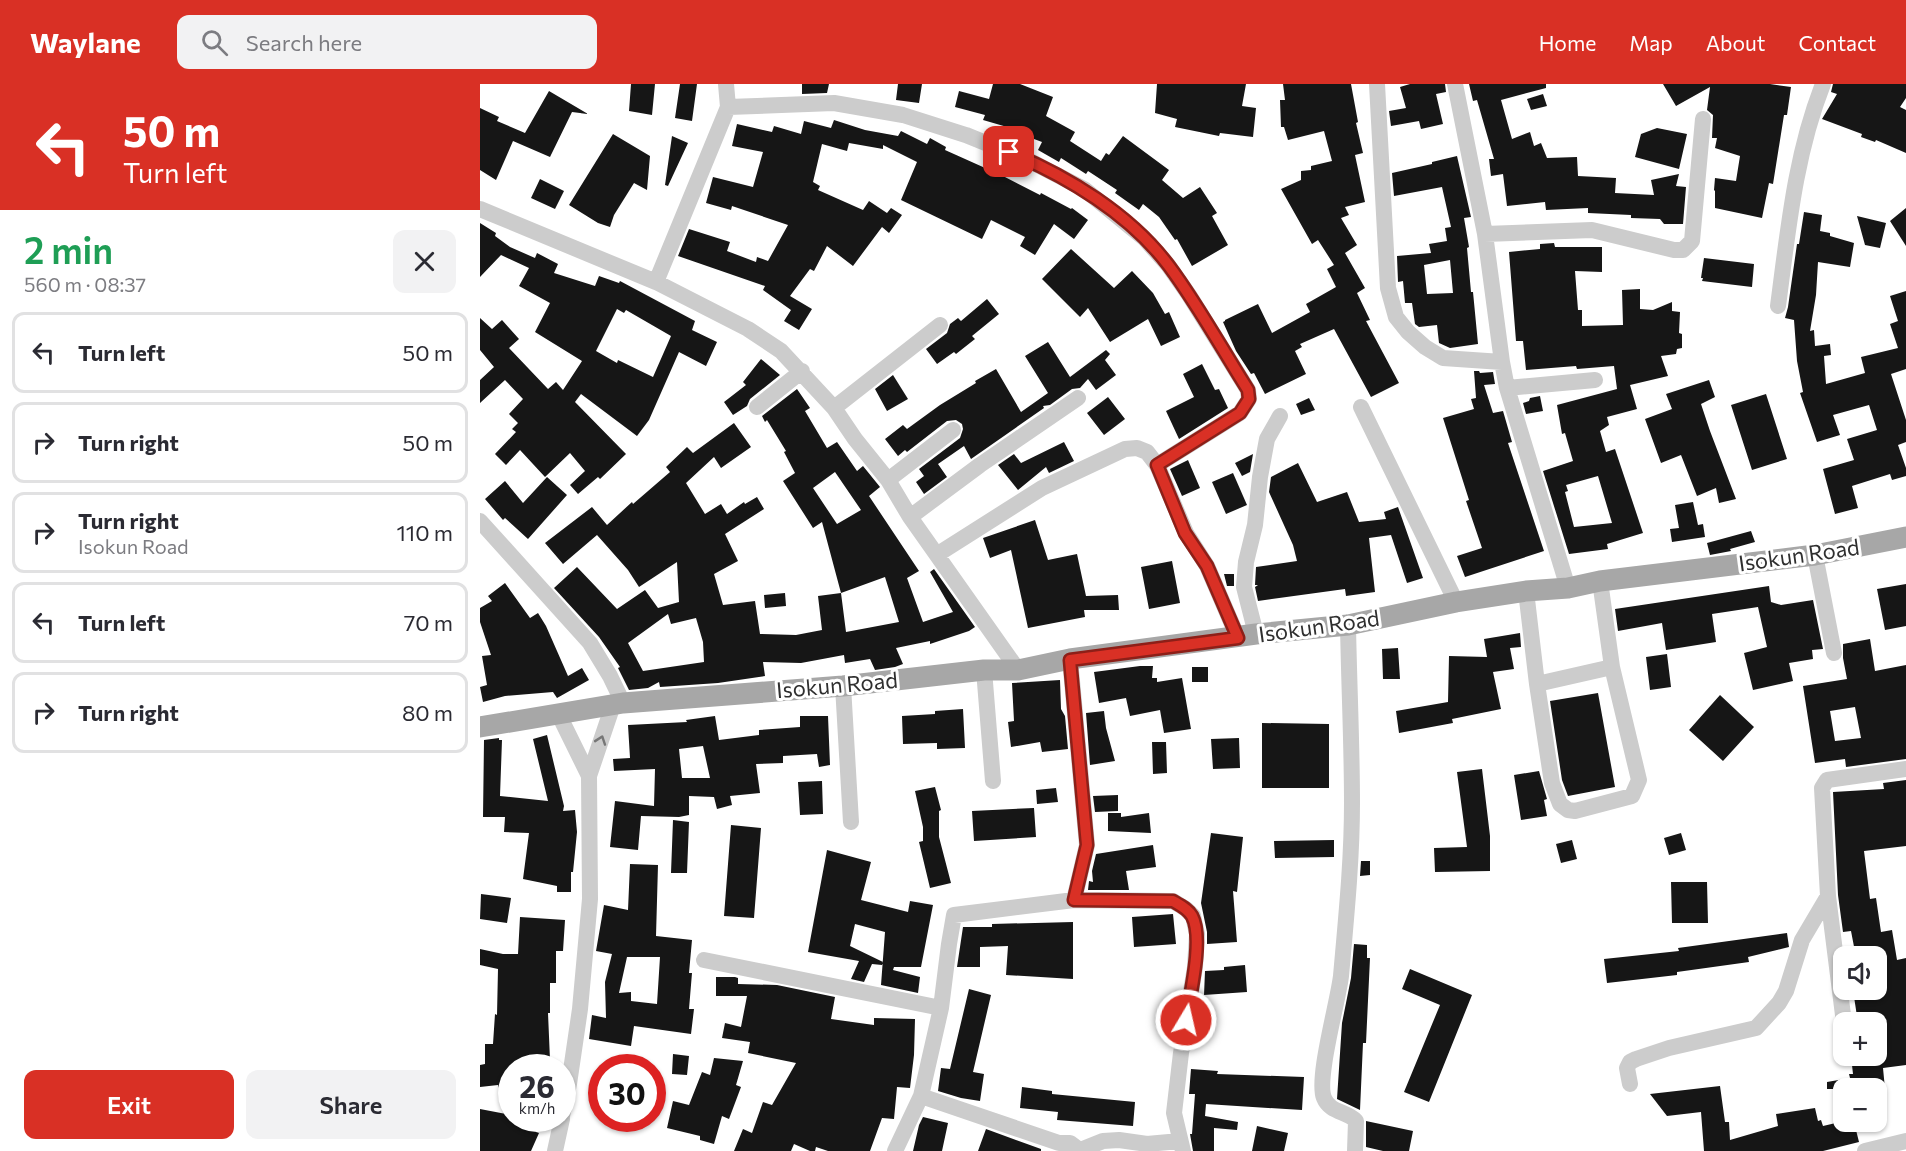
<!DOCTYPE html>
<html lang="en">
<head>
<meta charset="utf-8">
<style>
	:root { --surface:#fff; --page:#f2f2f3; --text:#2b2b33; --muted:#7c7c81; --line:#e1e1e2; --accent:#d93025 }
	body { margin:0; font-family:Commissioner,sans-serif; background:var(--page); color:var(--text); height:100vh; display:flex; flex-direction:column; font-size:22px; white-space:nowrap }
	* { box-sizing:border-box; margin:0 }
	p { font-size:20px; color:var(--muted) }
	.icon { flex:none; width:33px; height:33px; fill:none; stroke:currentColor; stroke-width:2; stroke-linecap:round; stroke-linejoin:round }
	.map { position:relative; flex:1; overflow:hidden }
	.drawer { display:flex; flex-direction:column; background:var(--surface); width:480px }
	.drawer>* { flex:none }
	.banner { background:#d93025; color:#fff; overflow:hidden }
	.fabs { position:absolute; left:1353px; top:862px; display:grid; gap:12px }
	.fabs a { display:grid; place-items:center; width:54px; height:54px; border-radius:12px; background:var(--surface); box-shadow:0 2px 4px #0004; font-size:30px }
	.speed { position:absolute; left:18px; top:970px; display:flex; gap:12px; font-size:30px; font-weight:700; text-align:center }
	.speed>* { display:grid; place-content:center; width:78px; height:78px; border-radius:50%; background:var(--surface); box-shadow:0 2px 4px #0004; line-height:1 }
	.speed small { font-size:15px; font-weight:400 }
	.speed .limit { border:9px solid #d22; background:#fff; color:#111 }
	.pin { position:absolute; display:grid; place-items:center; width:51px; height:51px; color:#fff; margin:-26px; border-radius:12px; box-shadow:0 3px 9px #0006 }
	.me { position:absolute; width:66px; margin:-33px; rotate:9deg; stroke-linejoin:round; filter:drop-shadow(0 0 4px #0008) }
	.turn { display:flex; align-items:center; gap:21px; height:126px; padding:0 24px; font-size:27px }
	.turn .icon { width:78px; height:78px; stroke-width:2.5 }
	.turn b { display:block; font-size:42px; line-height:51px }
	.round { display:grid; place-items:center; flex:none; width:63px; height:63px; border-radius:12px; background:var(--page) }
	.summary { display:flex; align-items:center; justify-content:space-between; height:102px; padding:0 24px }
	h1 { font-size:36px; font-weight:600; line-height:45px; color:#1e9e55 }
	.cta { display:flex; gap:12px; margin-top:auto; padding:12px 24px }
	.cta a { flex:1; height:69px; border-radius:12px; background:var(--accent); color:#fff; font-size:24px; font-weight:600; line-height:69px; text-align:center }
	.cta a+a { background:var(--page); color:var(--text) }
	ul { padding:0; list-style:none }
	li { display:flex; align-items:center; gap:18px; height:81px; margin:0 12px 9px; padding:0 12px; border:3px solid var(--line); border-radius:12px }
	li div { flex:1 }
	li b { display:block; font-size:22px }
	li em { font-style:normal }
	header { display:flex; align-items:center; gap:36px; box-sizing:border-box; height:84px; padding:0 30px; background:var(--accent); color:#fff }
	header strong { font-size:28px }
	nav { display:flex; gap:33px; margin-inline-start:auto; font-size:21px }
	.search { width:420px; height:54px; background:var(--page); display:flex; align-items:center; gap:15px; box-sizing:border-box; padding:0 21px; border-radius:12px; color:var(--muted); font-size:22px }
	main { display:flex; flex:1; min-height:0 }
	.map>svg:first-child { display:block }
	.building { fill:#161616; fill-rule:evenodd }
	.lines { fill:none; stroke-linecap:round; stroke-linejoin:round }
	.minor { stroke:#ccc; stroke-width:16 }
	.major { stroke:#a7a7a7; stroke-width:21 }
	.oneway { stroke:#767676 }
	.route-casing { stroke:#8d1f18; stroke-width:15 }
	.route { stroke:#d93025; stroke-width:10 }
	.labels { text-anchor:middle; stroke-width:6; stroke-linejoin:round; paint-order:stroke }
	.street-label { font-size:22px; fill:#2f2f2f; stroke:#fff }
</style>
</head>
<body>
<header>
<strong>Waylane</strong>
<div class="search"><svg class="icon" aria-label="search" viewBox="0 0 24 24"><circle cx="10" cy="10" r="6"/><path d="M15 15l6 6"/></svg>Search here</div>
<nav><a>Home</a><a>Map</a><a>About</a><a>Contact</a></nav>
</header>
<main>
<section class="drawer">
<div class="banner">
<div class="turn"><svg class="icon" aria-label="left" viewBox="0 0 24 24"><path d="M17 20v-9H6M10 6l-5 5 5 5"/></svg><div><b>50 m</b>Turn left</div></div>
</div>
<div class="summary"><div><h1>2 min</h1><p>560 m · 08:37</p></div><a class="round"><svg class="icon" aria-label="close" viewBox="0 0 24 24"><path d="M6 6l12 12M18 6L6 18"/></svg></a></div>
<ul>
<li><svg class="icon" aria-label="left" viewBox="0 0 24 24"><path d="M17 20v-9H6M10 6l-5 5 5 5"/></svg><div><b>Turn left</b></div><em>50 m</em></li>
<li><svg class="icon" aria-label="right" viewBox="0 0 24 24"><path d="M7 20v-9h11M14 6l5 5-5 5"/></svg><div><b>Turn right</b></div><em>50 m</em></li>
<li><svg class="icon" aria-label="right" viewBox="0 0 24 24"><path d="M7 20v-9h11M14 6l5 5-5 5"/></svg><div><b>Turn right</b><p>Isokun Road</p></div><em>110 m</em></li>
<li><svg class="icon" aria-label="left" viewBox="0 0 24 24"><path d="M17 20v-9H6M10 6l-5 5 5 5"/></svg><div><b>Turn left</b></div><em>70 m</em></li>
<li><svg class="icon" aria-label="right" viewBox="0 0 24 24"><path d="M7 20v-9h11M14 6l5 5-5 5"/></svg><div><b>Turn right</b></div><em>80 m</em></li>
</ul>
<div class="cta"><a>Exit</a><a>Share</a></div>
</section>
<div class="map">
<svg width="1426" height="1067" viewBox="0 0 1426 1067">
	<rect width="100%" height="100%" fill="#fff"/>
	<!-- building -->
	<path class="building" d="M151,0H175L172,31L149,27Z
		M200,0H217L212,37L195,34Z
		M322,0H349L347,9L322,10Z
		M418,0H442L439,19L416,16Z
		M513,0H540L573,13L566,32L595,48L590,57L621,77L626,69L629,71L643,52L689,86L682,96L703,114L720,103L737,129L732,132L748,161L712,182L697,155L695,156L679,133L663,120L659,126L635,109L637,106L608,87L606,90L581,74L579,78L558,66L562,58L533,47L534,45L503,36L505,31L475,23L479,7L509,15Z
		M677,0H766L762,22L776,24L773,53L740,49L739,52L695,43L697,35L675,29Z
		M803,0H871L878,38L876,39L883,69L875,71L885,118L865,123L869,131L861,134L877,161L865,169L885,204L877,209L890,236L886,237L919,299L891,313L854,245L820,260L822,263L815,267L826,290L785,310L774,289L771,290L756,267L743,238L745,237V236L778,220L792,249L830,228L826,220L856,203L847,185L854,181L838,156L832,160L801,105L821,96V87L831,86V82L852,77L844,47L808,56L804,43H801L800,16H805Z
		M930,0H965L966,8L956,10L963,40L941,45L939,37L911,42L909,27L926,24L920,3Z
		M989,0H1066V4L1021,16L1032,55L1050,48L1054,62L1061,59L1067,74L1097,73L1098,92L1136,94L1135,109L1174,111L1171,96L1199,90L1196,102L1206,103L1203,140H1184L1180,135L1151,134V131L1108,129V124L1066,126L1065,118L1027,122L1023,90L1011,92L1009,75H1014L997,16L993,17Z
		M1183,0H1290L1311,3L1307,31H1304L1293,100L1289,99L1282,134L1235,124V107L1234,106L1235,94L1256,97L1260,72L1235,64L1237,54H1232L1233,31L1227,26L1230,3L1196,22Z
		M1353,0H1426V14L1420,23L1426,26V69L1396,56L1395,58L1381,53L1382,50L1342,35L1357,10L1351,8Z
		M69,7L108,30L92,28L70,73L33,57L16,96L0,86V24L19,33L17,37L45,49Z
		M1063,10L1067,22L1051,26L1047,15Z
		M354,36L385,46L418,52L421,47L447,60L450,54L466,63L465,66L523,92L560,111L561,109L591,125L592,124L608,136L594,155L574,140L555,171L540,162L545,153L511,136L502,155L421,116L437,78L403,61V65L369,59L367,67L342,60L333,98L340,102L338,106L383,126L389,117L407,129L411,124L422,131L409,149L402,143L373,182L347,162L334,187L330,185L310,212L332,225L319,246L304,237L311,226L283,206L285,202L198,172L209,145L250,158L247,167L276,178L277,173L288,177L308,141L252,122L251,126L226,119L233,93L273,103L283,68L252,62L257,40L292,48L294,42L321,50L324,37L351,44Z
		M1177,44L1207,50L1199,85L1155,73L1161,50Z
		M133,50L170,72L167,106L154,99L134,131L130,143L118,139L89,121Z
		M192,52L208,59L188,102L185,101Z
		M977,72L991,133L984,134L989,163L987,164L991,208H993L998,260L970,264L959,259L957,241L939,243L935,240L932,219H925L923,197L918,198L917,172L951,169L949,160L967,157L965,144L971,143L962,103L914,112L912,89L952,80V78ZM970,176L973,209L947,210L944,181Z
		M60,95L84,107L75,125L51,114Z
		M1426,124V162L1410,137Z
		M1324,128L1342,131L1340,147L1350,149V152L1374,159L1370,183L1338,178L1336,211L1330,247L1334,246L1335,262L1350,260L1351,271L1344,272L1346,300L1385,289L1381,273L1418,264L1410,240L1418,237L1410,212L1426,207V285L1411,290L1426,336V358L1418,361L1426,384V392L1412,396L1410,390L1372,402L1378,424L1355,430L1343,385L1374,376L1367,355L1397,346L1389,321L1353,331L1360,351L1337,358L1320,309L1323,308L1317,277L1314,236L1305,234L1308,223L1317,160H1319Z
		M1377,132L1406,139L1400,164L1385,161Z
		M0,139L16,149L15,152L30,163L55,174L57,169L78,180L74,189L115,202L119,192L139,199L140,197L215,237L212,246L237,258L226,282L199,268L169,336L157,352L101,310L95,318L146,370L120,395L118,393L98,410L90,401L105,387L90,369L65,393L40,366L26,381L15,370L36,348L32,345L38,339L29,330L43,315L25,296L0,319V296L14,283L0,266V234L12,245L22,236L39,255L29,264L68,305L76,298L83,306L102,277L55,248L70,219L39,202L49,184L21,171L0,193ZM137,225L144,229L146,226L191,252L173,293L138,276L137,279L116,267Z
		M1074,159L1075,163H1122V188L1095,187L1098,226H1102V242L1143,241L1142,206L1160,205V225L1173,226L1192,218V227L1200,228L1199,249L1202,250V264L1197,265L1196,270L1181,272L1188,292L1150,301L1157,325L1127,333L1129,341L1120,347L1126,368L1135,365L1163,449L1127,460L1128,465L1089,470L1063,387L1093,377L1085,349L1082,350L1077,321L1137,305L1134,282L1097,285L1096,282L1046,286L1043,257H1036L1029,168L1060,165V160ZM1118,392L1132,439L1094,443L1085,408L1088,407L1086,401Z
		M591,165L634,204L652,187L673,209L685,230L689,228L700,253L681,262L668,235L630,258L608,224L600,233L562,195Z
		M1224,174L1274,180L1272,203L1222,197L1223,194H1221Z
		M507,215L519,230L492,252L495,255L476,270L474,268L457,280L446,265L467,249L470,240L478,234L481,237Z
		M568,258L590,293L626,266L630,270L625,276L636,291L616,306L608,295L600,304L592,305L570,321L563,322L564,324L491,375L484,362L458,380L467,393L444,410L436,398L444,392L439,385L480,354L483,345L482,340L476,336L467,337L427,368L425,366L418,372L405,355L423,341L427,345L460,321L496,299L495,297L516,285L541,328L568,309L545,272Z
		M281,275L300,291L270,315L267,322L253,331L244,318L266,301L263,298Z
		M722,280L735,306L739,305L748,324L699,355L686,327L714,313L703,290Z
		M994,287H999L1000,289L1013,288L1015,300L1004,301L1013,329L1023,327L1032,358L1028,359L1064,467L985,493L977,472L1002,464L986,417L989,416L963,334L994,325L991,315L996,314Z
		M413,291L428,315L407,327L395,305Z
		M1229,296L1235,313L1221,320L1230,347L1256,415L1239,419L1236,404L1217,412L1201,371L1181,379L1165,335L1192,325L1186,310Z
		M317,305L330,324L325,327L347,364L357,358L377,387L383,382L400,403L389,412L439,487L427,494L443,538L473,528L450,488L454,485L495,543L489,547L450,560V557L416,564L423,580L415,583L395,586L390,575L365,579L364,571L321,579L283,578L285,592L238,599L180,603L179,598L168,604L149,606L138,584L140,583L119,553L74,504L97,483L137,525L165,506L178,524L199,518L197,478L159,503L148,486L117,451L83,480L65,459L112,423L127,441L152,418L153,420L190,388L186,383L207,363L213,369L254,339L271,363L241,384L234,373L206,399L225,430L241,420L247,430L264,418L265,420L277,413L284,425L245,450L258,477L234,490L243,521L275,517L280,550L316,551L342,546L338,512L361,509L366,548L419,538L405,493L361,509L342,438L333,444L303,397L315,389L304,368L306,367L287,336L285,338L282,332ZM355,388L381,426L357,440L333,404ZM188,530L191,540L216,534L223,558L224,578L163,587L148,559Z
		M1286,310L1307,375L1272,386L1251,321Z
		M1060,312L1063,327L1046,330L1043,319L1049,317L1050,314Z
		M628,313L645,335L624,351L607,329Z
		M829,314L835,326L821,331L816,320Z
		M584,358L594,377L569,389L566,383L538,406L518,381L534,370L541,379Z
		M773,370L770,388L762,392L755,379Z
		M708,376L720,404L702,412L690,385Z
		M818,379L837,418L867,408L879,438L906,435L904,428L918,423L943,494L927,499L911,451L889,454L895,508L866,512L865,505L778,517L775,503L778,501H775L776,483L817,477L813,461L789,408L791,393Z
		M753,389L767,421L746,430L732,398Z
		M67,393L87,411L48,455L25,434L23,436L5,415L25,397L43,419Z
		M1213,418L1218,441L1223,440L1225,453L1192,458L1190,445L1199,444L1195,421Z
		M555,436L568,476L597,470L606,512L638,511L639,526H604L605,533L548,544L531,466L510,474L503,454Z
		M1271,447L1275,458L1250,465L1251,467L1230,471L1227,459Z
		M692,477L700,519L669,525L661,483Z
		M744,490H754V502H747Z
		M25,499L50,534L58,529L66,542L88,592L102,584L109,596L77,614L73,608L25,612L3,618L0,603L7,601L2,572L11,571L0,538V524L12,517L8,512Z
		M1426,500V542L1405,546L1397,505Z
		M1289,502L1291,518L1301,521L1333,516L1343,565L1332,566L1333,575L1309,579L1313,597L1273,606L1264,569L1287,563L1278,523L1232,530L1236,558L1186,566L1182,539L1138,547L1135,525Z
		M305,509L306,522L285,524L284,511Z
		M1040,549L1041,563L1030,564L1034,585L1013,588L1021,625L972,635L973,639L919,649L916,627L968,618L969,572L1007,573L1004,555Z
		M1390,555L1395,587L1426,581V675L1366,683L1365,675L1335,679L1323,602L1367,595L1363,574V560ZM1375,623L1381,654L1355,657L1350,627Z
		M918,564L920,595H903L902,565Z
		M1187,570L1191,603L1170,606L1166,573Z
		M660,582H673L672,594H677V598L702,594L711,645L684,649L680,626L650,632L646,614L619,619L614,588Z
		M712,583H728V598H712Z
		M580,596L581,625L585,632L588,665L562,668L560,658L531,663L528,638L534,637L532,599Z
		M1118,609L1135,703L1088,712L1082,696L1070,617Z
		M1240,611L1274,643L1243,677L1209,646Z
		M483,625L485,664L457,665V659L423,660L422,632L455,630V627Z
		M624,627L626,644L635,677L610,681L606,629Z
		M235,632L239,656L279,651V646L320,643V632H348L350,681L339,683L337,670L303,672V679L276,680L280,709L250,712L252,721L237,725L234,713L209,712V731L199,733L161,732L158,766L130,763L135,717L174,722L175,685L134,687L133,675L150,674L148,641L207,638L206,636ZM223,662L230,694H202L199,665Z
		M782,639L849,640V704H782Z
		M67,651L84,722L83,727L95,726L97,748L93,788H91V808H77V802L43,795L49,749L24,748L25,733H3L4,656L19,654V656H22L20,712L68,717L53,655Z
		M759,654L760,684L733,685L731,655Z
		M672,658H686L687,689L673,690Z
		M1002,685L1010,752V787L955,788L954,764L987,763L977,688Z
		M1059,687L1067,715L1064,716L1067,732L1041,736L1034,691Z
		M1426,696V762L1384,767L1390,815L1396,814L1401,848L1412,846L1417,876L1426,874V981L1403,984L1405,1005H1347V998L1370,994L1369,990H1373L1371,972H1396V939H1378L1373,906H1396V873H1376L1371,847L1363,848L1358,811L1353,708L1404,705L1403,699Z
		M342,697L343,730L320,731L318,698Z
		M455,703L461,726L459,727V753L471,799L450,804L439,758L443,757V743L435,707Z
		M576,704L578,718L557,720L556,706Z
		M638,711V727L615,728L613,712Z
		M554,724L556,753L494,757L492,727Z
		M628,729H641V733L669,729L671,749L628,747Z
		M193,736L209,738L207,789H191Z
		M251,741L281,744L274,834L244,832Z
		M731,749L763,753L757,808L753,807L757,858L727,860V848L721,819Z
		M1201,749L1206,766L1189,771L1184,754Z
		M854,756V773L795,774L794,757Z
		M1092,756L1097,775L1081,779L1076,760Z
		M673,761L676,783L646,787L649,806H608L609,797L613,798L612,787L616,770Z
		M347,766L391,778L381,816L428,828L430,817L453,821L441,883H414L413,886L440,893L438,909L401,901L405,848L375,840L370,862L403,878L402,881L392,880L384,898L371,895L379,877L328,868Z
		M881,777H890V791L880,792Z
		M150,780L178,781L176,852L212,856L209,889H212L209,925H214L211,950L154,942L151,962L109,955L112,931L126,934L125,898L132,870L116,867L124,821L148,826ZM147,873H180L177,920L151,917V908L139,909Z
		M1191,798H1227L1228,839H1192Z
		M1,810L31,814L27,839L0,835Z
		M693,830L696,860L654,863L652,833Z
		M40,833L85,836L83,867H76V899H70V929H68L70,976H57V984H32V1004H19L18,1001L0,1003V981L5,980V960H13L15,930L17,931L18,885L0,881V865L23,870H38Z
		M593,838V895L526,891L528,862L500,863V883H477L483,843H512V840Z
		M1307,849L1309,863L1268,873L1269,878L1197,888V891L1127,899L1124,875L1199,867L1198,864Z
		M874,860L887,861V874H890L886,959H883L880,1026L857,1015L862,939L871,894Z
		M765,881L767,908L724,911L725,887L744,886V883Z
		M930,885L992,911L949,1018L924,1008L960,921L922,905Z
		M236,893H255L258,894V900L297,901L355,913L351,935L394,941V934L435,935L434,971L430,1004L417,1003L414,1035L402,1034L390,1067H348L336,1063L335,1067H330L314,1060L311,1067H254L263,1045L272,1049L283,1018L292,1021L316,979L268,969L270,958L242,954L245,939L261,943L267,912H236Z
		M489,905L511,911L493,988L504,990L500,1017L481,1014L458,1007L461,984L470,985Z
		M193,970L209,972L207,991L192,990Z
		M234,974L263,977L256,1001L261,1003L249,1035L242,1032L234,1060L220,1056V1052L187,1044L193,1017L209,1021L222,988L230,991Z
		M711,985L738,987L737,990L824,993L822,1026L726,1020L725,1032L758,1038L757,1046L734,1044V1067H713L710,1050H712L715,1010H709Z
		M1240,1002L1245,1038H1249L1250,1056L1298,1042L1296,1030L1335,1024L1338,1037L1341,1036L1343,1042L1360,1038H1374L1379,1058L1343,1067H1224L1221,1028L1187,1032L1170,1010Z
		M542,1003L572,1007V1010L655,1018L653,1042L577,1036L578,1028L540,1024Z
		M0,1025L32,1031V1035H58L56,1048L59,1049L51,1067H0Z
		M443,1033L468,1039L462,1067H433L439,1041Z
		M886,1037L933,1047L929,1067H903L886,1063Z
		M777,1042L808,1049L804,1067H772Z
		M506,1045L561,1065V1067H498Z"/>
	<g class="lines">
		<!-- minor -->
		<path class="minor" d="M897,0L908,204L916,233L928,248L945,263L963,274L1022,278
			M975,0L1005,150L1022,278L1027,304L1088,504
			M248,23L354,19L423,31L486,51L550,77L604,105L664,154L688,181L709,211L768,306L769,315L760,329L677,381
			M0,125L176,198L268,245L301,267L354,324L375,355L408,396L430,433L538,586
			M1005,150L1112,146L1194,166H1203L1212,157L1223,35
			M176,198L248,23L246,0
			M1298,222C1308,147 1315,71 1343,0
			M1027,304L1115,296
			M277,323L322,287
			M881,323L976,518
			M354,324L460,241
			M408,396L473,346
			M430,433L500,381L598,314
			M0,437L110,559L130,592L143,619
			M458,470L562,404L645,365L657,364L667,368L677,381L706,449L727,482L758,554
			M1335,471L1354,569
			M1046,507L1057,600L1072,699L1080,720L1088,726L1095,727L1152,712L1159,696L1132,583L1120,497
			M868,541C869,600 872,660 872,719C872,777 866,835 861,892C858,918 836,995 844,1014C850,1029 867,1027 876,1037L875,1067
			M776,550L764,503L766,478L775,441L780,393L787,355L800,332
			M590,575L607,761L594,816L693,817L706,825L713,832L717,850L715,883L701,969L694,1029L703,1067
			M504,586L513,697
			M1057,600L1132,583
			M363,602L371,738
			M79,631L109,692
			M1348,812L1364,939
			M594,816L474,831L469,860L461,924L441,1012L579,1059H590L598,1065H603L623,1057L639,1056L667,1060L700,1057
			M224,876L461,924
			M1150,1000L1147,984L1150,978L1156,975L1189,964L1276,944L1299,919L1306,907L1322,856L1348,812L1342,704L1347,696L1426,685
			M82,1032L89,1000L100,925L110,815L109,692L133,621
			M75,1067L82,1035
			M415,1067L441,1012
			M1385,1067L1426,1057"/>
		<!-- major -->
		<path class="major" d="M0,643L143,619L363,602L504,586H538L590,575L776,550L868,541L976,518L1046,507L1088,504L1120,497L1335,471L1426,453"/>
	</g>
	<!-- one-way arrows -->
	<defs><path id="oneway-chevron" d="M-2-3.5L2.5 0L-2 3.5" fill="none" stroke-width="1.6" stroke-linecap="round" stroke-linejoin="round" transform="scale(1.5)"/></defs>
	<use class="oneway" href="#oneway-chevron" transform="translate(121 656) rotate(-71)"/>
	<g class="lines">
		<defs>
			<path id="route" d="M529,68C587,92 650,130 689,182C718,221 742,265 768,306L769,315L760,329L677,381L705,449L727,482L758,554L590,576L607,761L594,816L693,817C700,821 708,825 712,832C724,854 710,911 706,936"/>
		</defs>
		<!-- route casing -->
		<use href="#route" class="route-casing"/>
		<!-- route -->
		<use href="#route" class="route"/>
	</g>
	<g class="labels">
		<!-- street labels -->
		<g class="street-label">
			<text transform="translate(1319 471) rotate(-8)" y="8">Isokun Road</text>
			<text transform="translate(839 542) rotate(-8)" y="8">Isokun Road</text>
			<text transform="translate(357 601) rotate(-5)" y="8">Isokun Road</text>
		</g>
	</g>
</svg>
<div class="fabs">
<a><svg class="icon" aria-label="sound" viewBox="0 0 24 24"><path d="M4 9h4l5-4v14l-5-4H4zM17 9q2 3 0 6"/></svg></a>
<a>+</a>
<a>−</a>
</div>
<div class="speed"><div>26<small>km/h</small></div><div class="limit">30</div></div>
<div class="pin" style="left:529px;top:68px;background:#d93025"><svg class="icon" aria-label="arrive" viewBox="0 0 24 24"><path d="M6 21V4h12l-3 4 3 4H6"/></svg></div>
<svg class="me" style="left:706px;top:936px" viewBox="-20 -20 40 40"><circle r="17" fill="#d93025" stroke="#fff" stroke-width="3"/><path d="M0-11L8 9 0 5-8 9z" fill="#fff"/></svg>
</div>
</main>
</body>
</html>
